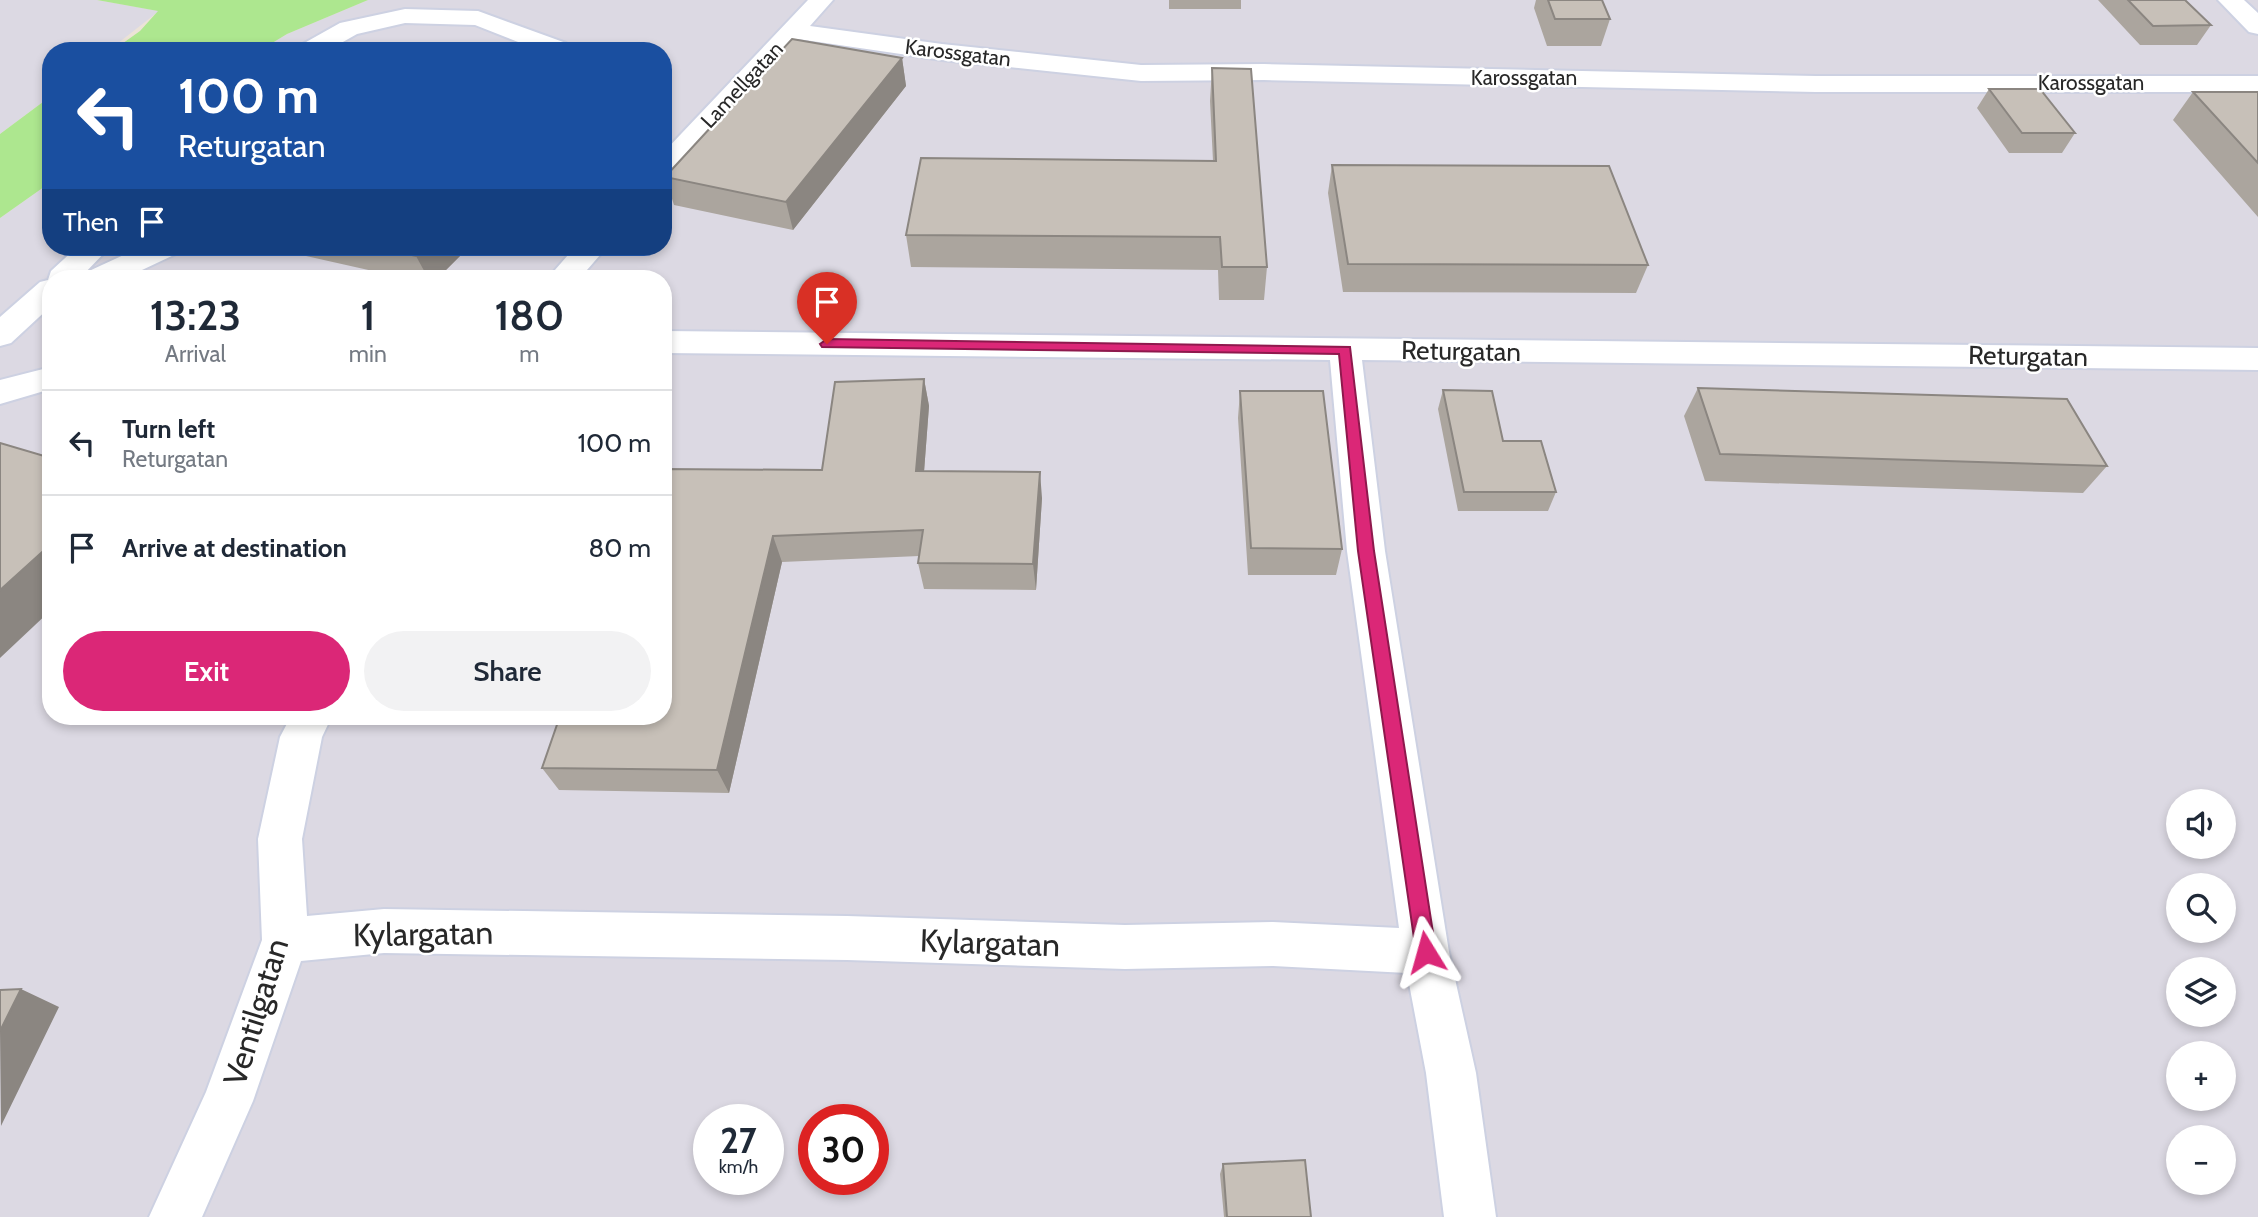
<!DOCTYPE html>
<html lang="en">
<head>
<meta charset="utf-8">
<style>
	:root { --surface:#fff; --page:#f2f2f3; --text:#1f2937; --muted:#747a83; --line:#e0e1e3; --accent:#db2777 }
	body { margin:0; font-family:Cabin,sans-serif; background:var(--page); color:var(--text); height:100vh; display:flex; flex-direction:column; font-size:26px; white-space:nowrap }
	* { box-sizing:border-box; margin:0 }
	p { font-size:23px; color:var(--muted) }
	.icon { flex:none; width:38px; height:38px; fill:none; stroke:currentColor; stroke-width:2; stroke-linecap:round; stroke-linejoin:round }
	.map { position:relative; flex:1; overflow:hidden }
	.panel { position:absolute; left:42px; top:270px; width:630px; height:455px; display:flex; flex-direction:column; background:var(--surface); border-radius:28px; box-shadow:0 4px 10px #0003 }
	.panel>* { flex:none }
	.guide { position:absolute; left:42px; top:42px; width:630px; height:214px; border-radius:28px; box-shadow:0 4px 10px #0003; background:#1a4fa0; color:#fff; overflow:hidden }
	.controls { position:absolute; left:2166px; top:789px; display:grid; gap:14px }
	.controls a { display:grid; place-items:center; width:70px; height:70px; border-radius:50%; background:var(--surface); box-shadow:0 4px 10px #0003; font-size:35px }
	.speed { position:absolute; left:693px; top:1104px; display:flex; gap:14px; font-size:35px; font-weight:700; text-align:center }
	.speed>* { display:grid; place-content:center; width:91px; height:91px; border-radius:50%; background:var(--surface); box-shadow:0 4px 10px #0003; line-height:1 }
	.speed small { font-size:18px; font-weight:400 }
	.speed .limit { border:10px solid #d22; background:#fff; color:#111 }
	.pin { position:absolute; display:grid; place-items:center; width:60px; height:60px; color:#fff; margin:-72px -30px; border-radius:50% 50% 50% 0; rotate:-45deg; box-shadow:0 0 7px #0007 }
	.pin .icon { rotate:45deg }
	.me { position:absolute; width:77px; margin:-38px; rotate:352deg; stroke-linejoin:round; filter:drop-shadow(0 0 5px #0008) }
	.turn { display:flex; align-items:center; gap:24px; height:147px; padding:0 21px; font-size:32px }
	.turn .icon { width:91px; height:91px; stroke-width:2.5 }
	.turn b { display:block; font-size:49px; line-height:60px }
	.then { display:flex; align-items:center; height:66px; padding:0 21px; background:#0003; gap:14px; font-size:26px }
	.eta { display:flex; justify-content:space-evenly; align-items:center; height:119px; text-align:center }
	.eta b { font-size:42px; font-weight:600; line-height:49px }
	.action { display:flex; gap:14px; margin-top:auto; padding:14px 21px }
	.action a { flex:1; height:80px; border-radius:42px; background:var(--accent); color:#fff; font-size:28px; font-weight:600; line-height:80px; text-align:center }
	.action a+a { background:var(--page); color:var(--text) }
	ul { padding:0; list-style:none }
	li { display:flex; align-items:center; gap:21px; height:105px; padding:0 21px; border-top:2px solid var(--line) }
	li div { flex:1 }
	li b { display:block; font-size:26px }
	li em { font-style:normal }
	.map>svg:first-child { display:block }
	.industrial { fill:#dcd9e3; fill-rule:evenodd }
	.green { fill:#ade78f }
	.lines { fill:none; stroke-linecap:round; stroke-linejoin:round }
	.minor-casing { stroke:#cdd1e2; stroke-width:4 }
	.minor { fill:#fff; fill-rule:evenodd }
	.wall { fill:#aba59e }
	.shaded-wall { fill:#8b8681 }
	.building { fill:#c7c0b8; stroke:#8b8681; stroke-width:2 }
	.route { fill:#db2777; stroke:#8e194d; stroke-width:2 }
	.labels { text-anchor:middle; stroke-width:5; stroke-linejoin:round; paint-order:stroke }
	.far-street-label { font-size:21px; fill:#282828; stroke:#fff }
	.street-label { font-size:26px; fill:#282828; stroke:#fff }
	.near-street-label { font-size:32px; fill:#282828; stroke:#fff }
</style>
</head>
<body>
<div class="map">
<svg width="2258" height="1217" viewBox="0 0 2258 1217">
	<rect width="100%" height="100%" fill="#ece3d7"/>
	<!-- industrial -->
	<path class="industrial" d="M0,0H97L159,11L108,51H51V96L0,134Z
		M368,0H2258V1217H0V218L51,182V247H663V51H259L287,34ZM51,278H663V716H51ZM2179,802H2224V847H2179ZM2179,886H2224V931H2179ZM2179,970H2224V1015H2179ZM2179,1054H2224V1099H2179ZM709,1120H768V1180H709ZM814,1120H873V1180H814ZM2179,1138H2224V1183H2179Z"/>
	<!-- green -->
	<path class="green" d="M97,0H368L287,34L259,51H112L140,31L158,11Z
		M51,96V182L0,218V134Z"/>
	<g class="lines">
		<defs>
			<path id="minor" d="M808,0H833L810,26L942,44L1141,65L1264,64L1816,76H2258V92H1816L1264,80L1141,81L942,60L798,39L673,176L663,178V153Z
				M2218,0H2244L2258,13V34L2249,32Z
				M405,9L478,11L566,43L570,48L568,51H541L475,25L405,23L357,34L327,51H295L299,46L340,23Z
				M77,247H110L80,278H51V306L11,343L0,346V317L40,282L48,280L51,271Z
				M141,247H180L176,254L125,278H85L89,271Z
				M575,247H607L580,278H548Z
				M663,331L2258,348V370L1362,360L1385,551L1449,952L1476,1073L1496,1217H1444L1426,1073L1407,973L1273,966L1125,969L847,960L384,953L301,961L253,1101L202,1217H149L206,1092L262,940L258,839L280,737L291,716H332L322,737L302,839L307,916L384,909L847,916L1125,925L1273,922L1399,928L1347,551L1330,360L663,353Z
				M51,367V389L0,404V380Z"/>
		</defs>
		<!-- minor casing -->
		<use href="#minor" class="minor-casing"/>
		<!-- minor -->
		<use href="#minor" class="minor"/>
	</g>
	<!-- wall -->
	<path class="wall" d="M1169,0H1241V9H1169Z
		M1536,0H1602L1610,19L1601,46H1547L1534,8Z
		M2098,0H2185L2211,25L2197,45H2140Z
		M902,58L906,86L793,230L674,205L665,177Z
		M1212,68L1267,267L1264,300H1219L1218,270L911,267L906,235L1213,161L1210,101Z
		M1989,89L2075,133L2062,153H2009L1977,108Z
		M2193,92H2258V217L2173,120Z
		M1332,165L1648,265L1636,293L1343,292L1328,193Z
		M266,247H469L438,278H404Z
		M924,379L929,406L924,472L1042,498L1036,590L924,589L918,563L919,556L782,562L729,793L559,790L542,768L663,469L822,470Z
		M1698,388L2107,466L2083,493L1705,481L1684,416Z
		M1443,390L1503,441L1556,492L1548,511H1458L1438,409Z
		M1240,391L1342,549L1336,575H1248L1238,418Z
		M1223,1164L1311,1217H1224L1220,1174Z"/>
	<!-- shaded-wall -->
	<path class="shaded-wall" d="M902,58L906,86L793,230L786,202Z
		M426,247H469L438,278H428L416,256Z
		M924,379L929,406L922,498L916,471Z
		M1040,472L1042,498L1036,590L1033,564Z
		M773,536L782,562L729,793L717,770Z
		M51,544V610L0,658V590Z
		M21,989L59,1007L1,1126L0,1031Z"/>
	<!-- building -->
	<path class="building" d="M1548,0H1602L1610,19H1555Z
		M2128,0H2185L2211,25L2153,26Z
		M792,39L902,58L786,202L665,177Z
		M1212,68L1251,69L1267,267H1222L1220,237L906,235L921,158L1216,161Z
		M1989,89H2040L2075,133H2022Z
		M2193,92H2258V163Z
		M1332,165L1609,166L1648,265L1348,264Z
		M373,247H426L416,256Z
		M924,379L916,471L1040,472L1033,564L918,563L923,530L773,536L717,770L542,768L560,716H663V469L822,470L835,382Z
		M1698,388L2067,399L2107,466L1720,454Z
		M1443,390L1492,391L1503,441H1541L1556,492H1464Z
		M1240,391H1323L1342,549L1251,548Z
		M0,443L51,458V544L0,590Z
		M21,989L0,1031V990Z
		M1305,1160L1311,1217H1227L1223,1164Z"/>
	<!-- route -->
	<path class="route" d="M827,339L1350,347L1374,551L1436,952L1433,958L1426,961L1419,958L1416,952L1358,551L1339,354L822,347L820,344Z"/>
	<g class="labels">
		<!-- far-street labels -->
		<g class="far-street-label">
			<text transform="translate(958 53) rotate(7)" y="7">Karossgatan</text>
			<text x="1524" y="85">Karossgatan</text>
			<text x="2091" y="90">Karossgatan</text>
			<text transform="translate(742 85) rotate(-47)" y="7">Lamellgatan</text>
		</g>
		<!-- street labels -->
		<g class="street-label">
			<text transform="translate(1461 351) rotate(1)" y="9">Returgatan</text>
			<text transform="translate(2028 356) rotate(1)" y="9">Returgatan</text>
		</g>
		<!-- near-street labels -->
		<g class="near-street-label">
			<text transform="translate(423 934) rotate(-1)" y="11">Kylargatan</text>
			<text transform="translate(990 943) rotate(2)" y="11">Kylargatan</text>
			<text transform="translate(256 1012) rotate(-73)" y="11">Ventilgatan</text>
		</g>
	</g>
</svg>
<div class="controls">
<a><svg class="icon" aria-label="sound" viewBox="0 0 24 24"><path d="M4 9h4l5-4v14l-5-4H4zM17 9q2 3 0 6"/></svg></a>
<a><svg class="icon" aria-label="search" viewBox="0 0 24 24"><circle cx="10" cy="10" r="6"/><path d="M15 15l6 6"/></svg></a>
<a><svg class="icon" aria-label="layers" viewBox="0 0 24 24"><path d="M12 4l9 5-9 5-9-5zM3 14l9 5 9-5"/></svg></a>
<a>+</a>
<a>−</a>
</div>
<div class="speed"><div>27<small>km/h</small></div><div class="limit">30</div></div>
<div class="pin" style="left:827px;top:344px;background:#d93025"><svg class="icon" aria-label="arrive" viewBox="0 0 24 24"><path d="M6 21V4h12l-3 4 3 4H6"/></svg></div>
<svg class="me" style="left:1426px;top:952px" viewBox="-20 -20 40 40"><path d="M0-17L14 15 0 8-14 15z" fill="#db2777" stroke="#fff" stroke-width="4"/></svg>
<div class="guide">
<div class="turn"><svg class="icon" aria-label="left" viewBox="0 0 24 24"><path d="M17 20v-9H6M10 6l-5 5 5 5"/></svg><div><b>100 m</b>Returgatan</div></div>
<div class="then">Then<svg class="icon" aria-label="arrive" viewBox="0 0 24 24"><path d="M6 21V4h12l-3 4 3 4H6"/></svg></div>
</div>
<section class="panel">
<div class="eta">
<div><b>13:23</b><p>Arrival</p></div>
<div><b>1</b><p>min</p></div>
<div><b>180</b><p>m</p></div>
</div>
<ul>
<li><svg class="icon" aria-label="left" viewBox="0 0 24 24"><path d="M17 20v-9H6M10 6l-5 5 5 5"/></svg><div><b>Turn left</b><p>Returgatan</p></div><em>100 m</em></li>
<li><svg class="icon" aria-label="arrive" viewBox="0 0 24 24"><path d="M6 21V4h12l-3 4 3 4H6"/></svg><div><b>Arrive at destination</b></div><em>80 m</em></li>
</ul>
<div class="action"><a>Exit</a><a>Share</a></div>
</section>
</div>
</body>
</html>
